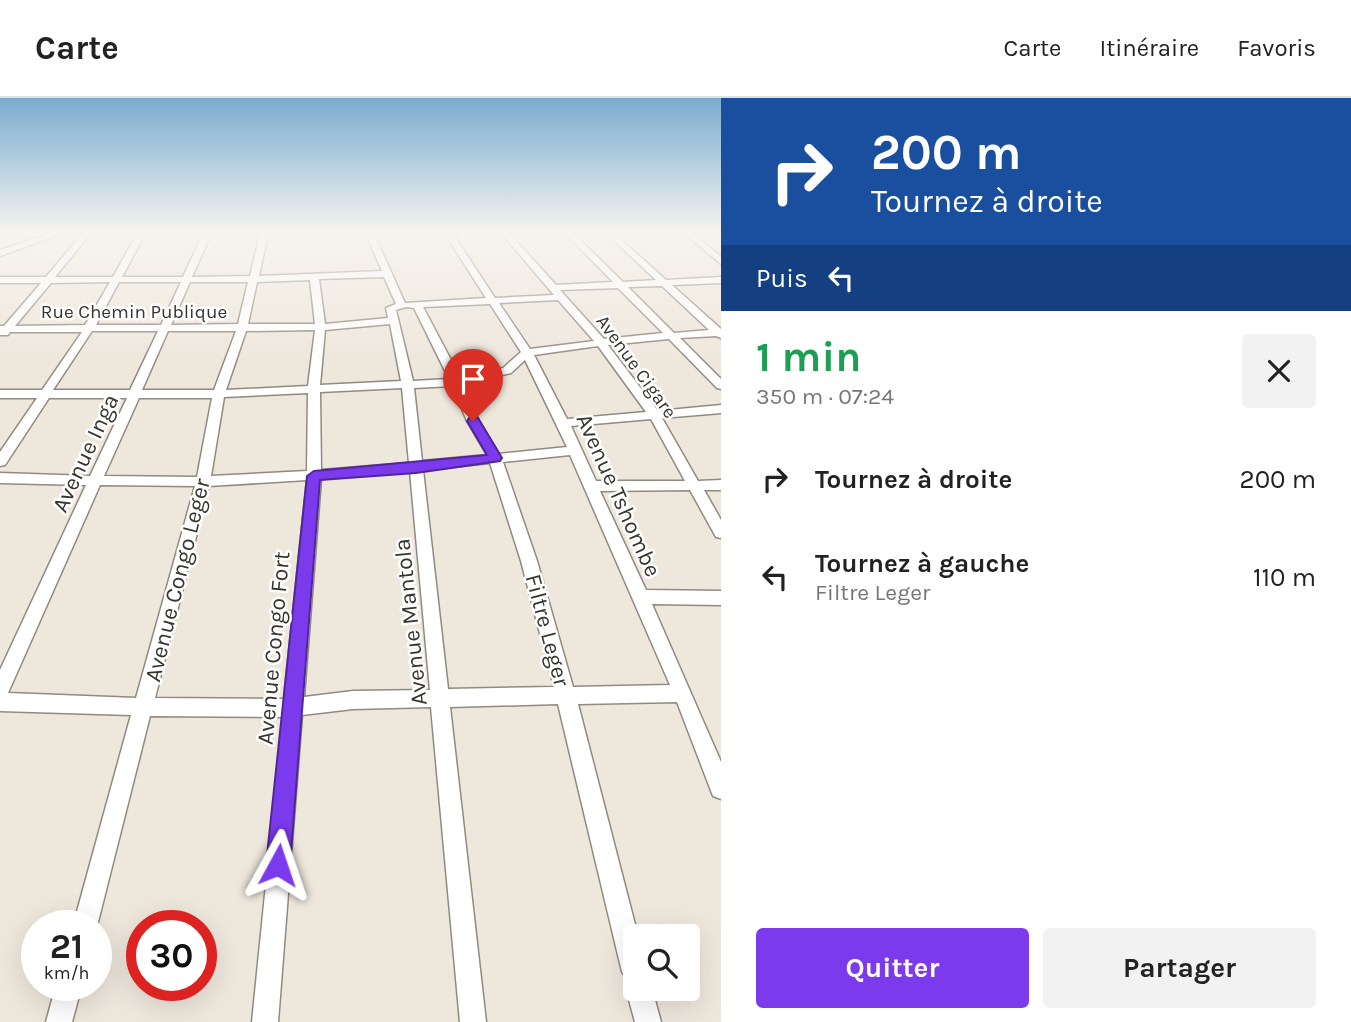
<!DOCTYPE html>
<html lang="fr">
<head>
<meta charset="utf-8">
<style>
	:root { --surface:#fff; --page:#f2f2f2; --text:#222; --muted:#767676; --line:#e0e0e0; --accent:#7c3aed }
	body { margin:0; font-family:Karla,sans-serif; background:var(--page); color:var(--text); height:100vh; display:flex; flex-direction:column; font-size:26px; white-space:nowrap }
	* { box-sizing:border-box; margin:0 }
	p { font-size:23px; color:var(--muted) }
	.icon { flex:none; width:38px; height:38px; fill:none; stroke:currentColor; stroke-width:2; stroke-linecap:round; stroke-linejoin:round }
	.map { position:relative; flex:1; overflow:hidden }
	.sheet { display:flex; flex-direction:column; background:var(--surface); width:630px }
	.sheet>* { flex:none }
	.banner { background:#1a4fa0; color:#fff; overflow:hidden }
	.fabs { position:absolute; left:623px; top:826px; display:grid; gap:14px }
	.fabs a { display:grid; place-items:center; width:77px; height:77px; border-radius:7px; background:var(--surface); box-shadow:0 7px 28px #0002; font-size:35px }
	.speed { position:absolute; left:21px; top:812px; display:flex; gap:14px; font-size:35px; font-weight:700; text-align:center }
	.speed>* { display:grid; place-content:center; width:91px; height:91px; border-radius:50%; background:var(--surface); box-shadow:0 7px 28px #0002; line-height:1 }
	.speed small { font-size:18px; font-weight:400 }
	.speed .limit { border:10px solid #d22; background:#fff; color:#111 }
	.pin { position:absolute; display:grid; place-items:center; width:60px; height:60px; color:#fff; margin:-72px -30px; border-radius:50% 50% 50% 0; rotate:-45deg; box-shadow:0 0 7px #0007 }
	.pin .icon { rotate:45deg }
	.me { position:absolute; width:77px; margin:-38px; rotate:5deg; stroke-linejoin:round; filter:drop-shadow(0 0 5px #0008) }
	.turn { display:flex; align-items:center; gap:24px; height:147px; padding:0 35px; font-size:32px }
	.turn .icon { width:91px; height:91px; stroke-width:2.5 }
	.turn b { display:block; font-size:49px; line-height:60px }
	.then { display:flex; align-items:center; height:66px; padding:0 35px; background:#0003; gap:14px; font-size:26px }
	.round { display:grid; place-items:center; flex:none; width:74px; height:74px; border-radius:7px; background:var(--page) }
	.head { display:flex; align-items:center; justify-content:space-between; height:119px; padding:0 35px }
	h1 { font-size:42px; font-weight:700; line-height:52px; color:#1e9e55 }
	.primary-button { display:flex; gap:14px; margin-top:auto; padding:14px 35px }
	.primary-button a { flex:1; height:80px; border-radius:7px; background:var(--accent); color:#fff; font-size:28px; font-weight:700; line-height:80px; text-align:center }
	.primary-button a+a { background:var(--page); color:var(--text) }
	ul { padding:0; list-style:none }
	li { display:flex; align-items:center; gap:21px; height:98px; padding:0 35px }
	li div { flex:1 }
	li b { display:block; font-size:26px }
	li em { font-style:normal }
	header { display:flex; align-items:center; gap:42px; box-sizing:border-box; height:98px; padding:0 35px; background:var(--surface); border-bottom:2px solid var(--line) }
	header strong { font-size:33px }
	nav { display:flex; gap:38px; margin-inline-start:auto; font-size:24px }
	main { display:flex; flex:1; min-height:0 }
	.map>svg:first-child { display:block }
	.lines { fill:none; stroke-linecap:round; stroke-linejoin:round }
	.minor-casing { stroke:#918a80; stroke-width:3 }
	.minor { fill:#fff; fill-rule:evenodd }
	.route { fill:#7c3aed; stroke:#51269a; stroke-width:2 }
	.labels { text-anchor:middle; stroke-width:5; stroke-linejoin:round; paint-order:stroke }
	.far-street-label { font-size:19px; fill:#36342f; stroke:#fff }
	.street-label { font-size:23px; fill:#36342f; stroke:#fff }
</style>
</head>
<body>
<header>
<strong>Carte</strong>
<nav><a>Carte</a><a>Itinéraire</a><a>Favoris</a></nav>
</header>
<main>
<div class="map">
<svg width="721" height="924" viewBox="0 0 721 924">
	<rect width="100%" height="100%" fill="#eee7dc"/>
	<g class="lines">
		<defs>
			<path id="minor" d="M49,136H60L0,158V152Z
				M82,136H90L55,179H113L137,136H145L122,179H183L203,136H211L192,179L250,178L260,136H268L259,178L382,173L366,136H374L405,205L486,200L445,136H453L495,200L554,197L502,136H510L556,187L613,184L566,136H574L623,184L656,182L607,136H615L666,182L721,179V185L672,187L721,231V240L716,238L680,240L721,281V291L717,290L669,241L608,247L658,313L721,307V315L662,320L698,383L721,382V392H704L721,422V440L716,439L690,392L600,393L646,492L721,493V507L652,506L721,664V701L713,698L677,604L578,606L638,838H635V891H652L661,924H635L626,891L629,884L622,874L558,606L450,609L486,924H460L431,609L353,611L302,617L278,924H252L283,619L150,618L97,828L96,830V828H73L131,617L0,613V572L86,387L0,385V375L90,378L127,300H49L5,367L0,368V354L37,300H0V292H42L82,234H10L8,237H0V228H4L41,185H0V179H46ZM384,179L396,206L386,210L388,220L325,226L319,181ZM310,182L315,226H248L257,184ZM110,184L85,227L15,228L51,185ZM119,184H181L161,227H96ZM190,184H248L238,226L171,227ZM662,188L709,232L674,235L628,189ZM618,190L663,235L604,241L560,192ZM558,202L594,243L530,251L499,205ZM490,206L521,254L503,270L460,279L423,209ZM406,209L414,210L449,281L413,283L396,212ZM390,226L401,283L320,287L325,232ZM315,232L308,288L226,292L246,233ZM92,233H158L130,292H53ZM168,233H236L214,292H142ZM598,248L646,314L567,321L534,257ZM525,262L567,349L499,356L479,323L463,286L511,275ZM452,288L467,323L487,357L422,363L414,290ZM402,290L409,365L321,372L320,294ZM308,295L307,373L211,378L224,299ZM139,300H212L197,379L104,378ZM651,321L685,383H596L571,328ZM570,357L670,587L573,589L537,463L503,364ZM490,365L521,463L554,589L448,591L423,372ZM410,373L430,592L353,593L304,599L321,381ZM307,382L284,601L155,600L209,388ZM100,387L195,388L136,600L8,595Z
				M685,136H694L721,159V166Z
				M56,887H82L72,924H46Z"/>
		</defs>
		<!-- minor casing -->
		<use href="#minor" class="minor-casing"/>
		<!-- minor -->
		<use href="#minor" class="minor"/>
	</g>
	<!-- sky -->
	<linearGradient id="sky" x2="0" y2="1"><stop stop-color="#7baccf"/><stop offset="0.51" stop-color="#f7f4ef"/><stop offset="1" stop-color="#f7f4ef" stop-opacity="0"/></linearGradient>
	<rect width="721" height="265" fill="url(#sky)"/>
	<!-- route -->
	<path class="route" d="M469,320H478L502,360L500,363L416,375L320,382L290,767L286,775L278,779L270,775L266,767L307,378L314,373L487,357L467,323Z"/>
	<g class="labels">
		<!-- far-street labels -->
		<g class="far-street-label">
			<text x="134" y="220">Rue Chemin Publique</text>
			<text transform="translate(637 268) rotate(54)" y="7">Avenue Cigare</text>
		</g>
		<!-- street labels -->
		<g class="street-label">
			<text transform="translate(85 355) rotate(-65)" y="8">Avenue Inga</text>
			<text transform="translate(619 397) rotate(66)" y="8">Avenue Tshombe</text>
			<text transform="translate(177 482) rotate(-76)" y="8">Avenue Congo Leger</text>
			<text transform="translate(410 524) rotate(-96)" y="8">Avenue Mantola</text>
			<text transform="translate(548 532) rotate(75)" y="8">Filtre Leger</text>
			<text transform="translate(273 550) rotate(-85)" y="8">Avenue Congo Fort</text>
		</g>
	</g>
</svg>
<div class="fabs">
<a><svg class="icon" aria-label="search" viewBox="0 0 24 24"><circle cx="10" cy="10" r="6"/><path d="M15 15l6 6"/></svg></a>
</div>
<div class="speed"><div>21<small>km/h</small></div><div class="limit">30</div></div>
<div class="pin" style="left:473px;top:323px;background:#d93025"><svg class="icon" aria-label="arrive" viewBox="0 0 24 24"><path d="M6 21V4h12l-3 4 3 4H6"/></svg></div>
<svg class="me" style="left:278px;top:767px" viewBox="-20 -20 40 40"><path d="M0-17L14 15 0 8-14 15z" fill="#7c3aed" stroke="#fff" stroke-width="4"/></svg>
</div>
<section class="sheet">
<div class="banner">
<div class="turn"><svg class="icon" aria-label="right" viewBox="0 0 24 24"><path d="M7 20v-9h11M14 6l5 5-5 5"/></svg><div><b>200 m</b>Tournez à droite</div></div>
<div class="then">Puis<svg class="icon" aria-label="left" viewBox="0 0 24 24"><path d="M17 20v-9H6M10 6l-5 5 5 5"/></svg></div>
</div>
<div class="head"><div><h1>1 min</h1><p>350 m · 07:24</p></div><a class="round"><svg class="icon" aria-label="close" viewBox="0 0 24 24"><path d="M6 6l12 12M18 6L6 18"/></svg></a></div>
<ul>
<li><svg class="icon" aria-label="right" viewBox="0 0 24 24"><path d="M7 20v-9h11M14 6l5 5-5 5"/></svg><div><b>Tournez à droite</b></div><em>200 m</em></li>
<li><svg class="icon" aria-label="left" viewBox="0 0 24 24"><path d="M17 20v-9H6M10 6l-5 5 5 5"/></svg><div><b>Tournez à gauche</b><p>Filtre Leger</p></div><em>110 m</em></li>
</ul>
<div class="primary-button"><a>Quitter</a><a>Partager</a></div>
</section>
</main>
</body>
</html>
